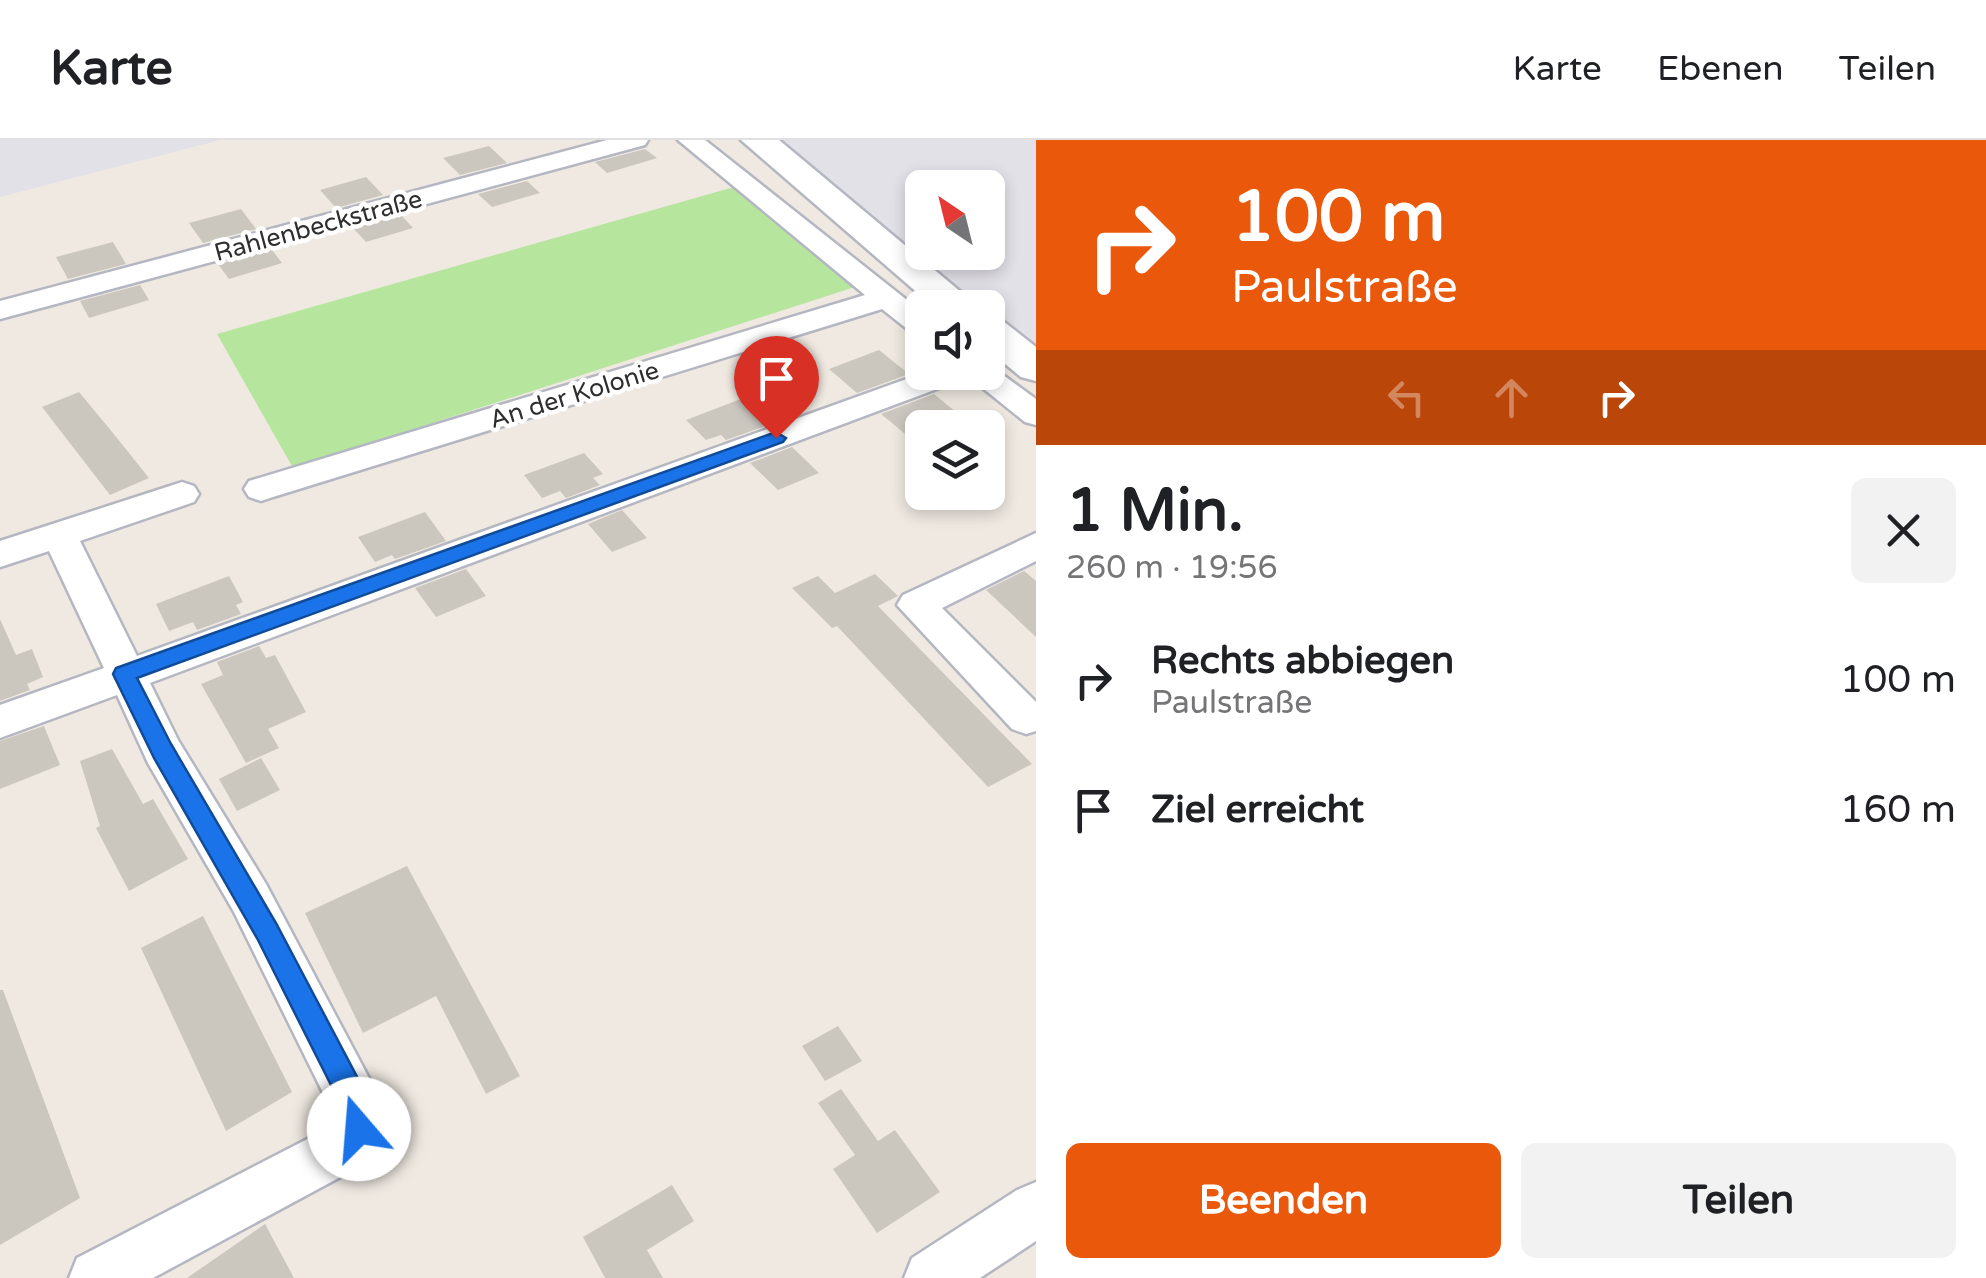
<!DOCTYPE html>
<html lang="de">
<head>
<meta charset="utf-8">
<style>
	:root { --surface:#fff; --page:#f2f2f2; --text:#202124; --muted:#757577; --line:#e0e0e0; --accent:#ea580c }
	body { margin:0; font-family:"Varela Round",sans-serif; background:var(--page); color:var(--text); height:100vh; display:flex; flex-direction:column; font-size:38px; white-space:nowrap }
	* { box-sizing:border-box; margin:0 }
	p { font-size:32px; color:var(--muted) }
	.icon { flex:none; width:55px; height:55px; fill:none; stroke:currentColor; stroke-width:2; stroke-linecap:round; stroke-linejoin:round }
	.map { position:relative; flex:1; overflow:hidden }
	.sheet { display:flex; flex-direction:column; background:var(--surface); width:950px }
	.sheet>* { flex:none }
	.guide { background:#ea580c; color:#fff; overflow:hidden }
	.needle { width:65px; rotate:325deg }
	.buttons { position:absolute; left:905px; top:30px; display:grid; gap:20px }
	.buttons a { display:grid; place-items:center; width:100px; height:100px; border-radius:15px; background:var(--surface); box-shadow:0 5px 15px #0003; font-size:50px }
	.pin { position:absolute; display:grid; place-items:center; width:85px; height:85px; color:#fff; margin:-102px -42px; border-radius:50% 50% 50% 0; rotate:-45deg; box-shadow:0 0 10px #0007 }
	.pin .icon { rotate:45deg }
	.me { position:absolute; width:110px; margin:-55px; rotate:342deg; stroke-linejoin:round; filter:drop-shadow(0 0 8px #0008) }
	.turn { display:flex; align-items:center; gap:35px; height:210px; padding:0 30px; font-size:45px }
	.turn .icon { width:130px; height:130px; stroke-width:2.5 }
	.turn b { display:block; font-size:70px; line-height:85px }
	.lanes { display:flex; align-items:center; height:95px; padding:0 30px; background:#0003; justify-content:center; gap:50px; direction:ltr }
	.lanes .off { opacity:.35 }
	.round { display:grid; place-items:center; flex:none; width:105px; height:105px; border-radius:15px; background:var(--page) }
	.head { display:flex; align-items:center; justify-content:space-between; height:170px; padding:0 30px }
	h1 { font-size:60px; font-weight:700; line-height:75px }
	.action { display:flex; gap:20px; margin-top:auto; padding:20px 30px }
	.action a { flex:1; height:115px; border-radius:15px; background:var(--accent); color:#fff; font-size:40px; font-weight:700; line-height:115px; text-align:center }
	.action a+a { background:var(--page); color:var(--text) }
	ul { padding:0; list-style:none }
	li { display:flex; align-items:center; gap:30px; height:130px; padding:0 30px }
	li div { flex:1 }
	li b { display:block; font-size:38px }
	li em { font-style:normal }
	header { display:flex; align-items:center; gap:60px; box-sizing:border-box; height:140px; padding:0 50px; background:var(--surface); border-bottom:2px solid var(--line) }
	header strong { font-size:48px }
	nav { display:flex; gap:55px; margin-inline-start:auto; font-size:35px }
	main { display:flex; flex:1; min-height:0 }
	.map>svg:first-child { display:block }
	.industrial { fill:#e3e1e8; fill-rule:evenodd }
	.green { fill:#b6e59e }
	.building { fill:#cbc7bf }
	.lines { fill:none; stroke-linecap:round; stroke-linejoin:round }
	.minor-casing { stroke:#b4b7c1; stroke-width:5 }
	.secondary-casing { stroke:#b4b7c1; stroke-width:5 }
	.minor { fill:#fff; fill-rule:evenodd }
	.secondary { fill:#fff; fill-rule:evenodd }
	.route { fill:#1a73e8; stroke:#114b97; stroke-width:2.5 }
	.labels { text-anchor:middle; stroke-width:9; stroke-linejoin:round; paint-order:stroke }
	.far-street-label { font-size:25px; fill:#2e2e2e; stroke:#fff }
</style>
</head>
<body>
<header>
<strong>Karte</strong>
<nav><a>Karte</a><a>Ebenen</a><a>Teilen</a></nav>
</header>
<main>
<div class="map">
<svg width="1036" height="1138" viewBox="0 0 1036 1138">
	<rect width="100%" height="100%" fill="#efe9e1"/>
	<!-- industrial -->
	<path class="industrial" d="M0,0H220L0,57Z
		M782,0H1036V210L988,173V168L981,167L884,89ZM922,48H988V112H922Z"/>
	<!-- green -->
	<path class="green" d="M734,47L858,146L293,328L217,194Z"/>
	<!-- building -->
	<path class="building" d="M489,6L507,23L460,35L443,18Z
		M645,9L657,18L607,33L595,22Z
		M366,37L383,55L336,68L320,50Z
		M527,41L540,53L492,67L478,54Z
		M241,69L256,89L203,103L189,83Z
		M401,75L413,88L366,102L353,88Z
		M113,102L126,124L68,139L56,117Z
		M272,110L282,123L229,139L218,124Z
		M140,145L149,160L89,178L80,161Z
		M879,210L909,234L857,253L829,229Z
		M79,252L113,293L149,338L110,355L42,267Z
		M934,254L962,277L936,288H922V293L910,298L881,274Z
		M741,259L768,285L726,300L721,295L706,300L686,280Z
		M792,307L819,333L778,350L750,323Z
		M584,313L603,334L593,338L600,345L566,358L560,351L542,358L524,335Z
		M622,370L647,398L612,412L588,384Z
		M425,372L446,401L395,419L392,415L375,422L358,397Z
		M466,429L486,456L436,477L415,448Z
		M1024,431L1036,441V497L986,450Z
		M875,434L898,456L878,466L1032,624L988,647L837,486L832,488L792,448L818,436L835,453Z
		M229,436L243,462L236,465L241,474L197,490L193,482L169,491L156,464Z
		M0,479L16,515L32,509L43,537L27,544L30,550L0,561Z
		M259,506L266,518L275,515L306,572L268,589L279,608L246,623L201,544L223,535L217,522Z
		M44,586L60,625L0,649V601Z
		M112,609L143,664L153,659L188,719L129,751L96,688L100,686L80,621Z
		M261,618L280,650L237,671L219,639Z
		M407,726L520,936L486,954L436,856L363,893L305,773Z
		M203,776L292,952L226,991L141,808Z
		M0,850H3L80,1058L0,1105Z
		M838,886L862,921L825,941L802,906Z
		M841,949L878,1001L895,990L940,1052L877,1093L833,1029L855,1015L818,963Z
		M672,1045L694,1081L647,1110L663,1138H605L583,1097Z
		M265,1084L294,1138H187Z"/>
	<g class="lines">
		<defs>
			<path id="minor" d="M607,0H648L645,5L0,179V161Z
				M678,0H705L922,172V195L911,192L882,169L273,357L261,361L249,357L244,349L249,341L865,155Z
				M988,224L1036,259V285L1025,282L969,237L150,543L178,600L266,744L371,942L385,989L377,1007L359,1027L153,1138H69L77,1118L323,991L332,981L329,965L234,772L148,623L117,555L0,598V565L104,528L49,411L0,427V401L170,346L182,342L194,346L199,354L194,362L80,401L137,516L926,232H988Z
				M1036,393V421L942,468L1036,562V591L1026,594L1012,589L897,465L903,455Z
				M1036,1042V1101L980,1138H904L912,1118L1017,1050Z"/>
			<path id="secondary" d="M741,0H779L980,168H935Z
				M988,178L1003,181L1036,207V241L1021,237L988,210Z"/>
		</defs>
		<!-- minor casing -->
		<use href="#minor" class="minor-casing"/>
		<!-- secondary casing -->
		<use href="#secondary" class="secondary-casing"/>
		<!-- minor -->
		<use href="#minor" class="minor"/>
		<!-- secondary -->
		<use href="#secondary" class="secondary"/>
	</g>
	<!-- route -->
	<path class="route" d="M776,292L786,298L783,302L137,538L171,604L276,783L364,950L374,989L370,1000L359,1004L349,1000L340,963L258,800L154,618L113,534L116,528Z"/>
	<g class="labels">
		<!-- far-street labels -->
		<g class="far-street-label">
			<text transform="translate(318 85) rotate(-15)" y="9">Rahlenbeckstraße</text>
			<text transform="translate(574 254) rotate(-17)" y="9">An der Kolonie</text>
		</g>
	</g>
</svg>
<div class="buttons">
<a><svg class="needle" viewBox="-14 -14 28 28"><path d="M0-13l5 13h-10z" fill="#e53935"/><path d="M0 13l5-13h-10z" fill="#757577"/></svg></a>
<a><svg class="icon" aria-label="sound" viewBox="0 0 24 24"><path d="M4 9h4l5-4v14l-5-4H4zM17 9q2 3 0 6"/></svg></a>
<a><svg class="icon" aria-label="layers" viewBox="0 0 24 24"><path d="M12 4l9 5-9 5-9-5zM3 14l9 5 9-5"/></svg></a>
</div>
<div class="pin" style="left:776px;top:298px;background:#d93025"><svg class="icon" aria-label="arrive" viewBox="0 0 24 24"><path d="M6 21V4h12l-3 4 3 4H6"/></svg></div>
<svg class="me" style="left:359px;top:989px" viewBox="-20 -20 40 40"><circle r="19" fill="#fff"/><path d="M0-13L10 11 0 6-10 11z" fill="#1a73e8"/></svg>
</div>
<section class="sheet">
<div class="guide">
<div class="turn"><svg class="icon" aria-label="right" viewBox="0 0 24 24"><path d="M7 20v-9h11M14 6l5 5-5 5"/></svg><div><b>100 m</b>Paulstraße</div></div>
<div class="lanes"><svg class="icon off" aria-label="left" viewBox="0 0 24 24"><path d="M17 20v-9H6M10 6l-5 5 5 5"/></svg><svg class="icon off" aria-label="ahead" viewBox="0 0 24 24"><path d="M12 20V5M6 11l6-6 6 6"/></svg><svg class="icon" aria-label="right" viewBox="0 0 24 24"><path d="M7 20v-9h11M14 6l5 5-5 5"/></svg></div>
</div>
<div class="head"><div><h1>1 Min.</h1><p>260 m · 19:56</p></div><a class="round"><svg class="icon" aria-label="close" viewBox="0 0 24 24"><path d="M6 6l12 12M18 6L6 18"/></svg></a></div>
<ul>
<li><svg class="icon" aria-label="right" viewBox="0 0 24 24"><path d="M7 20v-9h11M14 6l5 5-5 5"/></svg><div><b>Rechts abbiegen</b><p>Paulstraße</p></div><em>100 m</em></li>
<li><svg class="icon" aria-label="arrive" viewBox="0 0 24 24"><path d="M6 21V4h12l-3 4 3 4H6"/></svg><div><b>Ziel erreicht</b></div><em>160 m</em></li>
</ul>
<div class="action"><a>Beenden</a><a>Teilen</a></div>
</section>
</main>
</body>
</html>
